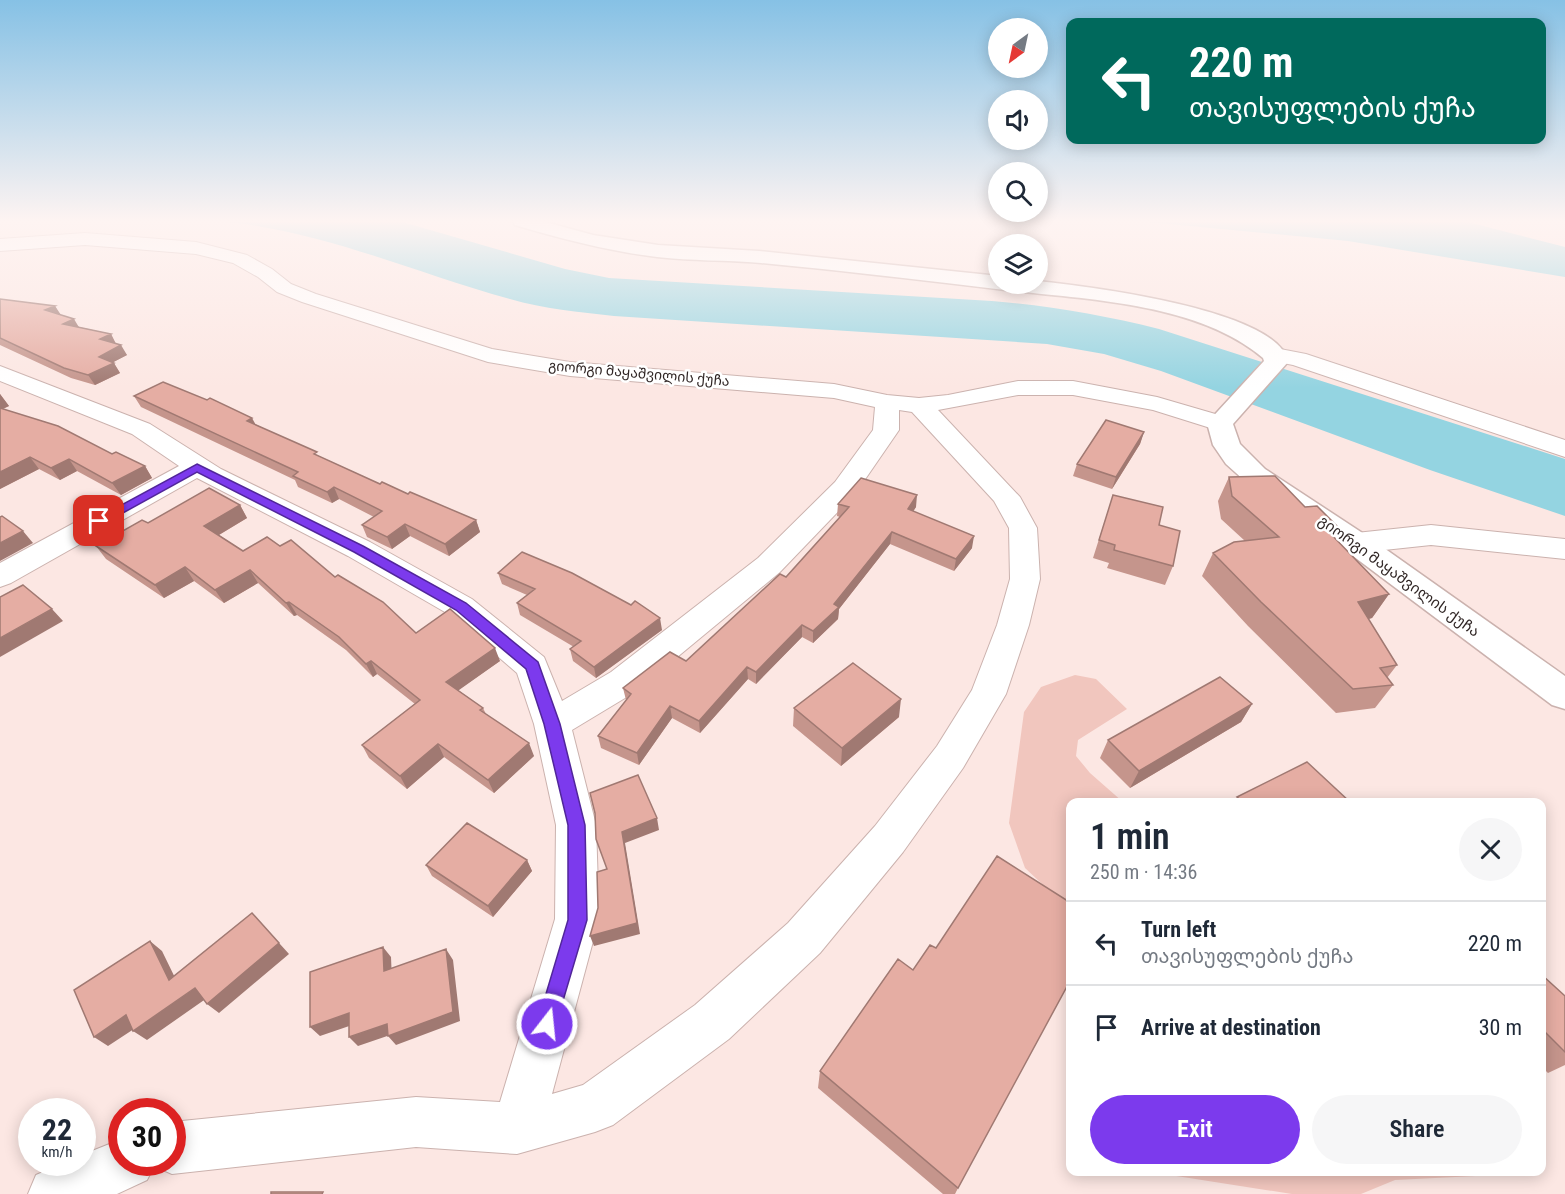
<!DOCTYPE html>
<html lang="en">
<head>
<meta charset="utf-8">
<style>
	:root { --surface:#fff; --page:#f6f6f7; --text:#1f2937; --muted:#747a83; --line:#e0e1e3; --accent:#7c3aed }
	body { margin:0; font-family:"Roboto Condensed","Noto Sans Georgian",sans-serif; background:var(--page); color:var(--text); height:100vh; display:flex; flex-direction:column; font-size:22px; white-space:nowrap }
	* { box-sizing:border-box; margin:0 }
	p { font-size:20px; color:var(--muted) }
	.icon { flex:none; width:33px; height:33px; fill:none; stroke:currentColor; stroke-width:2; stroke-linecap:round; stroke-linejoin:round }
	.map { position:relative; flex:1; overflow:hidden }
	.drawer { position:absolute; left:1066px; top:798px; width:480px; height:378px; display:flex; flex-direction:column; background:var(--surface); border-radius:12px; box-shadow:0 3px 15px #0003 }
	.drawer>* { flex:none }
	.guide { position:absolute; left:1066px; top:18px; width:480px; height:126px; border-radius:12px; box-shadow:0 3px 15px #0003; background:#00695c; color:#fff; overflow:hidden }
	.needle { width:39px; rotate:213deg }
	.buttons { position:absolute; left:988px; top:18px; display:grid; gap:12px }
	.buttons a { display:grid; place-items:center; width:60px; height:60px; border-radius:50%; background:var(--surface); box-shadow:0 3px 15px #0003; font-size:30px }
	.speed { position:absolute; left:18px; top:1098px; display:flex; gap:12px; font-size:30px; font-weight:700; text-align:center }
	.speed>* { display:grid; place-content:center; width:78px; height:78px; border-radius:50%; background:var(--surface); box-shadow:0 3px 15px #0003; line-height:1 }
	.speed small { font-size:15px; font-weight:400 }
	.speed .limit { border:9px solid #d22; background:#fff; color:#111 }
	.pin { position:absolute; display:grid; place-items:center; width:51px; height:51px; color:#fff; margin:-26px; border-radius:12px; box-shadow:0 3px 9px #0006 }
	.me { position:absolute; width:66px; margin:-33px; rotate:16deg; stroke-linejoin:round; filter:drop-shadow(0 0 4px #0008) }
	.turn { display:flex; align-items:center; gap:21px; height:126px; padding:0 24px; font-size:27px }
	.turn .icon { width:78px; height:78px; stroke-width:2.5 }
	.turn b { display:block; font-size:42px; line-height:51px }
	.round { display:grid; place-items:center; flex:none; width:63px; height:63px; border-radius:32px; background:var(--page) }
	.head { display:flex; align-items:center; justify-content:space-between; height:102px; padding:0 24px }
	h1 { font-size:36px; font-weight:600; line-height:45px }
	.cta { display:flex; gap:12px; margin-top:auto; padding:12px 24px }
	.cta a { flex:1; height:69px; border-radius:36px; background:var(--accent); color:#fff; font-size:24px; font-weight:600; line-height:69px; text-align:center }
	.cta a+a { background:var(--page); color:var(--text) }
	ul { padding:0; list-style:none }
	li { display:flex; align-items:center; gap:18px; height:84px; padding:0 24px; border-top:2px solid var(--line) }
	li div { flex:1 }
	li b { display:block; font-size:22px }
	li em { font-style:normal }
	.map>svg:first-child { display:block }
	.green { fill:#f1c6be }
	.water { fill:#94d4e1 }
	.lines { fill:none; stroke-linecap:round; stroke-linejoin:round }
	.minor-casing { stroke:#cbb2ae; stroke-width:2 }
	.tertiary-casing { stroke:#cbb2ae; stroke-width:3 }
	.minor { fill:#fff; fill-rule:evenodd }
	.tertiary { fill:#fff; fill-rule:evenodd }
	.wall { fill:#c5958c }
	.shaded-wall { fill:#a07972 }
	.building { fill:#e5ada3; stroke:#a07972; stroke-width:1.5 }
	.route { fill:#7c3aed; stroke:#51269a; stroke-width:1.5 }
	.labels { text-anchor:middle; stroke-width:5; stroke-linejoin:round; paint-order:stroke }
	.far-street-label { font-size:14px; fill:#302625; stroke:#fff }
	.street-label { font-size:15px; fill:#302625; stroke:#fff }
</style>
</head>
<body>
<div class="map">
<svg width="1565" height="1194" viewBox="0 0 1565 1194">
	<rect width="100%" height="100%" fill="#fce7e3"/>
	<!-- green -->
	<path class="green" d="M1075,675L1096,679L1127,709L1078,740L1076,756L1090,773L1123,802H1071V911L1025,868L1009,823L1024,712L1041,687Z
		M1165,1172H1515L1516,1174L1395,1180L1361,1194H1292L1170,1175Z"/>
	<!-- water -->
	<path class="water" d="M217,221H399L565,269L609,278L992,301C1049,306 1103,315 1159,329L1565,459V516L1430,470L1161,371L1104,354L1047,344L1003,341L614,316C579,312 544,309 510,299C412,272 319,229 217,221Z
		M1137,221H1464L1565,247V277L1348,241Z"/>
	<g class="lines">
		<defs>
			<path id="minor" d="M85,233L196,242L247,255L272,269L291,284L316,294L492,349L570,362L834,384L887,395L919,398L948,395L1018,381H1073L1157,397L1229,418L1233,423L1229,428L1220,431L1153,410L1073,395H1018L938,410L1020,497L1037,528L1040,579L1029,625L1006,694L963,768L903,852L820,953L729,1039L613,1125L595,1132L517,1154L416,1147L172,1174L154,1166L147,1180L117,1194H28L36,1175L66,1162H82V1155L122,1139V1162H172V1122L416,1097L500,1102L555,919L556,825L534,724L517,673L450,615L348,556L197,478L11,583L0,587V563L179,466L132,434L0,381V366L150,424L221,469L370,542L472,599L544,657L562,701L611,672L758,558L835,482L873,430L875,407L834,398L570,376L488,362L302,302L277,292L258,277L233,263L196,254L85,245L0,251V239ZM899,410L912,412L994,501L1009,528L1010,579L997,625L972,690L937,746L875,826L788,923L695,1005L583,1085L552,1094L599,919L596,825L572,730L635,692L780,572L855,494L899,430Z
				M1275,348L1306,354L1565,440V457L1293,365L1267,360L1264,355L1267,350Z
				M1431,525L1565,539V559L1431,545L1356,553L1346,550L1341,543L1346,536L1356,533Z"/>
			<path id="tertiary" d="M513,221H542L593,235L658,245L759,251L999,276V284H1038V281C1084,286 1279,309 1288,362L1233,424L1240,444L1265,469L1367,536L1565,676V709L1552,705L1345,550L1245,481L1226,464L1213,445L1207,423L1264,361L1263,358C1199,304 1093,300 1013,291C930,281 845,271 761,263C726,260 691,261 657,257C608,251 562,239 515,225Z"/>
		</defs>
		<!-- minor casing -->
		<use href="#minor" class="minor-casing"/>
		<!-- tertiary casing -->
		<use href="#tertiary" class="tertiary-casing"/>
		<!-- minor -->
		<use href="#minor" class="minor"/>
		<!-- tertiary -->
		<use href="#tertiary" class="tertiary"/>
	</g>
	<!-- wall -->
	<path class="wall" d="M0,299L55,306L60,315L79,327L111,334L116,344L127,355L113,362L120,373L95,385L71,378L0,345Z
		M0,394L9,406L3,409L112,454L145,466L152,478L121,495L77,471L60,480L39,469L0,489Z
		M134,396L207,400L319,456L380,484L408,494L476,520L480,532L449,556L410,536L392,549L367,537L362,525L374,517L339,499L332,503L298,487L295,480L141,407Z
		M1144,432L1140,444L1112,489L1073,476L1077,464Z
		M1229,477L1305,507L1339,528L1334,537L1389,594L1372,618L1368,619L1397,665L1387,678L1393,685L1375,708L1336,713L1248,626L1202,576L1213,553L1245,541L1221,519L1218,501Z
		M1113,495L1159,525L1173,566L1165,585L1107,568L1109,563L1093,558Z
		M838,504L916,507L913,511L972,548L954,571L890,544L839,609L838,619L813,643L802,637L756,684L748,679L700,733L672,718L639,765L601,748L598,736L626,700L623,688L686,661L786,577L840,517L837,516Z
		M240,505L247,518L219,535L243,551L280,546L335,577L416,633L500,661L458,690L483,708L486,714L534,756L494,793L444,757L407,789L369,758L362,745L415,704L377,674L373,677L346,650L297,615L294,616L258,583L224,603L194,581L164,598L106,559L96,546L148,523Z
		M498,573L662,630L596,678L573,661L570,649L574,647L520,615L517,603L527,595L502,584Z
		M1252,704L1241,722L1130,788L1100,758L1108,740Z
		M794,708L899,717L841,766L793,726Z
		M1237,797L1350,802H1234Z
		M527,860L532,871L493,917L432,876L426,865Z
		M936,948L958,1188L955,1194H943L818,1088L820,1071L913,970Z
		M1542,975L1565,996V1065L1548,1073L1542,1067Z"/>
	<!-- shaded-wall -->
	<path class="shaded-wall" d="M55,306L61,315L45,310Z
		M74,319L80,329L63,324Z
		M111,334L116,344L100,339Z
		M121,345L127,355L106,366L114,363L120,373L95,385L88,375L99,357Z
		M0,394L9,406L0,410Z
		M252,418L258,429L247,421Z
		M1144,432L1140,444L1112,489L1116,477Z
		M30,457L39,469L0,489V472Z
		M69,459L77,471L60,480L51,468Z
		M145,466L152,478L121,495L112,483Z
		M334,487L339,499L332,503L327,492Z
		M917,495L916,507L907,521L908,509Z
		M240,505L247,518L212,539L204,526Z
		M476,520L480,532L449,556L445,544Z
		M405,524L410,536L392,549L387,537Z
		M23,531L33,543L0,561V543Z
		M892,532L890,544L839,609L838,619L813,643V631Z
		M974,536L972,548L954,571L956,559Z
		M185,567L194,581L164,598L155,585Z
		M250,570L258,583L224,603L215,590Z
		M1389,594L1372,618L1342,626L1358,602Z
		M289,602L297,615L294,616L286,603Z
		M52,609L63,621L0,657V638Z
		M660,618L662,630L596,678L594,667Z
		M802,625V637L756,684V672Z
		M495,648L500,661L452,695L446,682Z
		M371,661L377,674L373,677L366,664Z
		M747,667L748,679L700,733L699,721Z
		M901,699L899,717L841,766L842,748Z
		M1252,704L1241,722L1130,788L1139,771Z
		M670,706L672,718L639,765L637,753Z
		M529,743L534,756L494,793L488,780Z
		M438,744L444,757L407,789L400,776Z
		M657,818L659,830L625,843L640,934L594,946L590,936L622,832Z
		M527,860L532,871L493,917L488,906Z
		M252,913L289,954L219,1013L207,1004Z
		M150,941L162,951L181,990L169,980Z
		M383,947L391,957L392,981L384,971Z
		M446,949L453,960L460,1021L396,1045L388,1036Z
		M195,988L207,998L147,1040L133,1031Z
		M349,1013L358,1023L320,1036L310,1027Z
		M126,1015L140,1025L108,1046L94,1037Z
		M387,1024L396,1033L358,1046L349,1037Z"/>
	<!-- building -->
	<path class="building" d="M0,299L55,306L45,310L74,319L63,324L111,334L100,339L121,345L99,357L114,363L88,375L64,368L0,338Z
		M163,382L207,400L210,398L252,418L247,421L317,452L314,454L380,484L382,482L408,494L410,492L476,520L445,544L405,524L387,537L362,525L382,511L334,487L327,492L293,476L298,472L134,396Z
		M0,408L58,426L112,454L116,452L145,466L112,483L69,459L51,468L30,457L0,472Z
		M1106,420L1144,432L1116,477L1077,464Z
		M1275,476L1305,507L1317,506L1339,528L1327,530L1389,594L1358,602L1397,665L1380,668L1393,685L1353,689L1261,602L1213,553L1234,542L1279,537L1232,496L1229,477Z
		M861,478L917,495L908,509L974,536L956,559L892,532L834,604L839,607L813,631L802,625L756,672L747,667L699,721L670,706L637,753L598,736L631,694L623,688L670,652L686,661L780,574L786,577L849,507L838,504Z
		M209,488L240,505L204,526L243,551L267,537L280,546L291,540L335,577L338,575L383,602L416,633L450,609L495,648L446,682L483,708L480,710L529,743L488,780L438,744L400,776L362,745L420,700L371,661L366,664L339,637L289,602L286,603L250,570L215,590L185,567L155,585L96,546L142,520L148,523Z
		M1113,495L1163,507L1159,525L1180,531L1173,566L1114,550L1115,545L1099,540Z
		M2,516L23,531L0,543V517Z
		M522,552L572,573L631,605L635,601L660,618L594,667L570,649L581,641L517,603L535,589L498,573Z
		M23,585L52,609L0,638V597Z
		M853,663L901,699L842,748L794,708Z
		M1220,677L1252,704L1139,771L1108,740Z
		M1307,762L1350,802H1243L1237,797Z
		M638,775L657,818L622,832L637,923L590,936L598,908L597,872L607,869L596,839L595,813L590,793Z
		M467,823L527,860L488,906L426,865Z
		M997,856L1071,903V979L958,1188L820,1071L898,959L913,970L930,945L936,948Z
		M252,913L279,943L207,1004L195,988L133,1031L126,1015L94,1037L74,990L150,941L169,980Z
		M383,947L384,971L446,949L453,1012L388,1036L387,1024L349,1037V1013L310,1027V972Z
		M1542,975L1565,996V1052L1542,1029Z
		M271,1192H323L322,1194H271Z"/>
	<!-- sky -->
	<linearGradient id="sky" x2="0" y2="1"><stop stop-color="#86c1e5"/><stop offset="0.57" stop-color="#fef4f2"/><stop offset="1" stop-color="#fef4f2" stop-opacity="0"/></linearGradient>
	<rect width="1565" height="388" fill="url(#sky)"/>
	<!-- route -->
	<path class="route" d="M197,464L363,546L466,603L538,662L560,724L585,825L587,920L554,1031L547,1034L540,1031L537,1024L568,920V825L544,724L526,669L456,610L354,552L197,472L103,524L99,525L92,521Z"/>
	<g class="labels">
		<!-- far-street labels -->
		<g class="far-street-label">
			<text transform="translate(639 373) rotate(5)" y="5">გიორგი მაყაშვილის ქუჩა</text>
		</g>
		<!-- street labels -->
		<g class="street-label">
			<text transform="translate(1399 576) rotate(36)" y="5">გიორგი მაყაშვილის ქუჩა</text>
		</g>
	</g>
</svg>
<div class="buttons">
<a><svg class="needle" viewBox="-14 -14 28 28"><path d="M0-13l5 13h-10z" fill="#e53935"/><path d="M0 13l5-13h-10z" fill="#747a83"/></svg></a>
<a><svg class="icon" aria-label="sound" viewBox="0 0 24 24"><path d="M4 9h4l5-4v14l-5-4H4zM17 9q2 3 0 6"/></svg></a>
<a><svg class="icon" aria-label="search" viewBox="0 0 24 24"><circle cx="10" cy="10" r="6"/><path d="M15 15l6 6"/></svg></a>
<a><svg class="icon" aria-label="layers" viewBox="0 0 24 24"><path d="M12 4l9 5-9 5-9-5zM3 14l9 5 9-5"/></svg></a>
</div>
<div class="speed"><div>22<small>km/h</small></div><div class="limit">30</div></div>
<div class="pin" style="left:99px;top:521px;background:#d93025"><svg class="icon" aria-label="arrive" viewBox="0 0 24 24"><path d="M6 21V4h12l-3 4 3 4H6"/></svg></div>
<svg class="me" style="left:547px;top:1024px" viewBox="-20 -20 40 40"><circle r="17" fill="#7c3aed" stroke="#fff" stroke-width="3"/><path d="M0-11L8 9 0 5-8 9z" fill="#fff"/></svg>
<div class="guide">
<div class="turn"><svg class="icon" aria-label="left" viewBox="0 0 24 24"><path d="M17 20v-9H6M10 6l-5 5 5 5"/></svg><div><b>220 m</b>თავისუფლების ქუჩა</div></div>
</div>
<section class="drawer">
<div class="head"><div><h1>1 min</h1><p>250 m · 14:36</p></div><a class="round"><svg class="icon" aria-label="close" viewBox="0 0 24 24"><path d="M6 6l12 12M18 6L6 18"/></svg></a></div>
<ul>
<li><svg class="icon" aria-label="left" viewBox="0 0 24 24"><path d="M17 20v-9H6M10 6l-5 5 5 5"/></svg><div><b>Turn left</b><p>თავისუფლების ქუჩა</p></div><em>220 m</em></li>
<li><svg class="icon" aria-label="arrive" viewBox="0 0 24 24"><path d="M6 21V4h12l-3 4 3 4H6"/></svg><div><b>Arrive at destination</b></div><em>30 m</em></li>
</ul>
<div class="cta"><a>Exit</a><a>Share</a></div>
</section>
</div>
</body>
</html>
